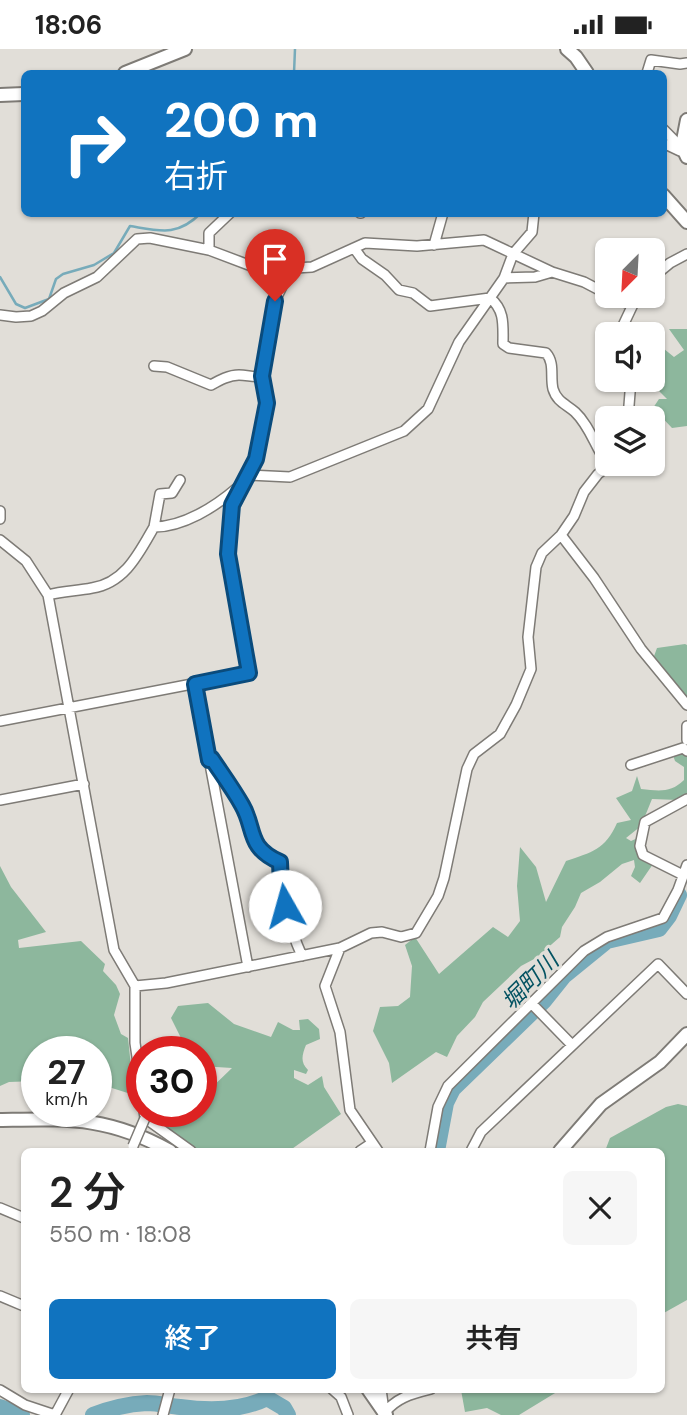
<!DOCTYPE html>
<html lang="ja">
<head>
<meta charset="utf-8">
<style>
	:root { --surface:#fff; --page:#f6f6f6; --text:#222; --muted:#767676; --accent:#1073bf }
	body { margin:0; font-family:"DM Sans","Noto Sans JP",sans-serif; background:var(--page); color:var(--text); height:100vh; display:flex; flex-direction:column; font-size:26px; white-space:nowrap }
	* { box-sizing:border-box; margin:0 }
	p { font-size:23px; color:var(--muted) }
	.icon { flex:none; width:38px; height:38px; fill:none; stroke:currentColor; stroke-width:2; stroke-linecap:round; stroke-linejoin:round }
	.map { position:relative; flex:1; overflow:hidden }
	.details { position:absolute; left:21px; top:1099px; width:644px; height:245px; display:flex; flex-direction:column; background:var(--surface); border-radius:10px; box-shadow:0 2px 5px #0004 }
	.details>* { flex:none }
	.guide { position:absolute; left:21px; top:21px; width:646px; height:147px; border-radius:10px; box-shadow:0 2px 5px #0004; background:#1073bf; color:#fff; overflow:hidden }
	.needle { width:46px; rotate:204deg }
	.controls { position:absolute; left:595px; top:189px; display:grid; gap:14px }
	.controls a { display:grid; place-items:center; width:70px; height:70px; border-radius:10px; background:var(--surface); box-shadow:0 2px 5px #0004; font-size:35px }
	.speed { position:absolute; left:21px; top:987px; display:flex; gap:14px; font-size:35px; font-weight:700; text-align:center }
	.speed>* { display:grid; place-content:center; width:91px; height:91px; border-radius:50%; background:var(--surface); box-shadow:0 2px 5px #0004; line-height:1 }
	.speed small { font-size:18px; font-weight:400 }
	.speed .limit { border:10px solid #d22; background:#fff; color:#111 }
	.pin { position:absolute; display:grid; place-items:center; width:60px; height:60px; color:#fff; margin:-72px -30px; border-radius:50% 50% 50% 0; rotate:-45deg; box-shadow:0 0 7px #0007 }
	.pin .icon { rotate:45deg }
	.me { position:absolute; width:77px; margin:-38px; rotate:353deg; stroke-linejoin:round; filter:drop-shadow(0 0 5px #0008) }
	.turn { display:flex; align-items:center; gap:24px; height:147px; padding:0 28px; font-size:32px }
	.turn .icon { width:91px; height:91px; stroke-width:2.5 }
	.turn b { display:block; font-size:49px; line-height:60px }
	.round { display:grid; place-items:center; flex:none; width:74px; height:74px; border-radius:10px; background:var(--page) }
	.head { display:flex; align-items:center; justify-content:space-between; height:119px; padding:0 28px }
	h1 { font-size:42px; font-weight:600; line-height:52px }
	.cta { display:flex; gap:14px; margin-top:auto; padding:14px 28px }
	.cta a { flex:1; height:80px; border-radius:10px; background:var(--accent); color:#fff; font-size:28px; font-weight:600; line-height:80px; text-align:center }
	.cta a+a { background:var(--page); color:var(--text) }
	.status { display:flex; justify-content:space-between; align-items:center; height:49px; padding:0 35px; background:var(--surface); direction:ltr }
	.status svg { height:19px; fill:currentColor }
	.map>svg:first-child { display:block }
	.forest { fill:#8db79d }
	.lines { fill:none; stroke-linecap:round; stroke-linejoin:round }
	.stream { stroke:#77abba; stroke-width:2.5 }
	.river { stroke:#77abba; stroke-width:16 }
	.street-casing { stroke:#7e7b76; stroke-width:12 }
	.secondary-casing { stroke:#7e7b76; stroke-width:16 }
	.street { stroke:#fff; stroke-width:9 }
	.secondary { stroke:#fff; stroke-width:12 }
	.street-bridge-casing { stroke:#7e7b76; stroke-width:12; stroke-linecap:butt }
	.street-bridge { stroke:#fff; stroke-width:9 }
	.route-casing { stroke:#0a4b7c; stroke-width:18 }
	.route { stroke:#1073bf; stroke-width:12 }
	.labels { text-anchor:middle; stroke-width:6; stroke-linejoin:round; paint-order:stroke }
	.water-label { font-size:23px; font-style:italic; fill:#045362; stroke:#e1ded8 }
</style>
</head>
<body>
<div class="status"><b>18:06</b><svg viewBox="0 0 49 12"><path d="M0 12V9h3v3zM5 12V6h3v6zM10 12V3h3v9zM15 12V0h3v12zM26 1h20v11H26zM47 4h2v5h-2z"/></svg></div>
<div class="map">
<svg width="687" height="1366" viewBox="0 0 687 1366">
	<rect width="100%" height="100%" fill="#e1ded8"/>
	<!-- forest -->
	<path class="forest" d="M669,280H687V377L672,379L653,359L659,350H667L648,331H653V291L674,308L684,301Z
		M685,595L687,596V649L653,610L657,599Z
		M685,704L687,706V747L678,751L652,750L641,777L626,789L631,792L640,788L637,798L639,807L653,815L640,834L631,827L635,818L634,811L622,815L600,833L581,844L575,858L562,878L560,888L536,909L521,917L483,953L475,968L457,987L447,1008L436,1003L392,1034L389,1014L373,982L380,958L398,957L410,948L412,917L405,896L415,888L439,925L493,878L508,888L520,872L517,837L520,798L536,818L546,853L566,812C592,803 605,801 617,774L631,771L616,749L632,742L637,727L641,740C659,742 671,744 684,731V718L675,712L673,706Z
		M0,817L11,838L46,883L18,891L19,899L81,892L105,915L103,922L116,936L120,945L114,966L121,985L128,989L134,1046L96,1034V1003H37V1032L9,1033L0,1037Z
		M208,954L234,975L271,988L278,973L293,981H300L299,971L308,970L319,980L320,990L306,996C302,1006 300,1013 308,1021L306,1025L294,1021V1029L308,1036L322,1027L324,1038L341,1065L289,1102H195L153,1069V1062H201V1045H205L232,1019L201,1017V1003H188L171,969L178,957Z
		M678,1055L687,1057V1251L662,1265V1102H605L610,1089L666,1058Z
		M461,1341V1340L560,1341L519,1366H501L487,1359L465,1363Z"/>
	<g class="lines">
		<!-- stream -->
		<path class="stream" d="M294,24L295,0
			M0,228L16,255L25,259L49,250L56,230L63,225L94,216L114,204L130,177C160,182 177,188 201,164"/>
		<!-- river -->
		<path class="river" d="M437,1102L446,1054L453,1040L544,952L564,927L607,892L659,880L669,867L679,846
			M267,1349L284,1359L288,1366
			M0,1358L22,1366
			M93,1366C111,1359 128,1355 147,1354C158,1354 169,1357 180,1358C209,1362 241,1362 267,1349"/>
		<defs>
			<path id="street" d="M647,24L651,11L680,15L687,14
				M663,80L684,101
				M663,94L680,102
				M360,164H361
				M434,196L443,164
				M354,199L362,210L385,226L399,241L413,244L430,257L490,249C505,261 503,276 503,295L509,299L546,304C555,314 550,327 553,340C557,353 566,355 575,363C590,377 595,398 607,414
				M209,201V184L230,164
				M653,228L670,214L687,205
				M504,229L513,205L532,183L534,164
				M611,247L631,256
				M0,266L16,268L31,267L42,262L64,244L97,228L137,190L150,189L209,201L262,221L312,218L365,194L417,197L484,191L552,223L584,233L607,245
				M619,285L637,247
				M154,317L167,318L211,336C220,331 229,326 239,326C248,326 254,329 262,327
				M628,369L631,331
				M247,426L290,428L404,382L428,360L459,293L504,229L535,228L552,223
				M0,462V470
				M154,478L160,445L172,444L180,431
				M561,486L594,529L641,600L687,656
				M0,491L26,512L48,546L114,901L135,937V994L142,1042
				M48,546C63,542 77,542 92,539C125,534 139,504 154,478C183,478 215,458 237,439
				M195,635L248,918
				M0,672L249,624L228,505L231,456L256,410L267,354L262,327L275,252L290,221
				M687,677V691
				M211,710C221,720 239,747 244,760C254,785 251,800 280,813C281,847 288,876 302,907
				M631,716L683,699L687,702
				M0,751L84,735
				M683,826L643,806L640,797L645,773L687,750
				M340,899L325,937L340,983L350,1061L378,1102
				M135,937L166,934L340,899L371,884L382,883L401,888L416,884L438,847L444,829L467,720L474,705L500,685L516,656L531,620L528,588L536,518L542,504L561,486L574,467L584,443L598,425L610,416
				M532,955L572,996
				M144,1062L145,1069L191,1102
				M360,1102L372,1094
				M430,1102L438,1058L448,1037L584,902L607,888L663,869L678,841L687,816
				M471,1102L481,1083L658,915L687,945
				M0,1159L24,1169
				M0,1247L24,1257
				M332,1340L341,1348L348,1366
				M381,1340L384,1362
				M0,1341L25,1356L55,1366
				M55,1366L69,1340
				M163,1366L170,1340
				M383,1366C395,1349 411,1345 431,1340"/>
			<path id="secondary" d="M567,0L576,8L587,24
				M125,24L185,0
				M0,46L24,45
				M687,71L682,97L687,108
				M663,146L687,173
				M0,1071C69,1070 107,1067 170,1102
				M560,1102L601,1055L660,1013L687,985
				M368,1340L386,1366"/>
		</defs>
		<!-- street casing -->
		<use href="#street" class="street-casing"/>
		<!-- secondary casing -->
		<use href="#secondary" class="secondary-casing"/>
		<!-- street -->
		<use href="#street" class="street"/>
		<!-- secondary -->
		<use href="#secondary" class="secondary"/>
		<defs>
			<path id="street-bridge" d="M133,1097L145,1069"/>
		</defs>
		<!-- street-bridge casing -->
		<use href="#street-bridge" class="street-bridge-casing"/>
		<!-- street-bridge -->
		<use href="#street-bridge" class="street-bridge"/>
	</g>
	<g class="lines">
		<defs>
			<path id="route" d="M275,252L262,327L267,354L256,410L232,456L228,505L249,624L195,635L209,711L212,710C222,725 233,740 242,756C256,780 246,798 280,813L281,838L285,857"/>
		</defs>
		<!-- route casing -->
		<use href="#route" class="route-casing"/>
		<!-- route -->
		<use href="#route" class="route"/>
	</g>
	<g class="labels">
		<!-- water labels -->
		<g class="water-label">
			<text transform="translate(530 932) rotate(-45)" y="8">堀町川</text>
		</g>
	</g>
</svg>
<div class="controls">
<a><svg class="needle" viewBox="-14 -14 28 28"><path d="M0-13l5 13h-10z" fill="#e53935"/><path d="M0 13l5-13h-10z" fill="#767676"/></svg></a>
<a><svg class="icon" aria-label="sound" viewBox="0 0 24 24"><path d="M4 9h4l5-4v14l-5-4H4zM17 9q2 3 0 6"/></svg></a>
<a><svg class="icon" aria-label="layers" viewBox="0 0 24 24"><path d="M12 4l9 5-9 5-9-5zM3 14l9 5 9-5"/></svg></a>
</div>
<div class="speed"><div>27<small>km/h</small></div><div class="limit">30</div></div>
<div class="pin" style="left:275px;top:252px;background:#d93025"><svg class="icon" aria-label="arrive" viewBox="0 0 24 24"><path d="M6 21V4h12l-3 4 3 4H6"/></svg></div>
<svg class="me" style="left:285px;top:857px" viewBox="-20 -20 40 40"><circle r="19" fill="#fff"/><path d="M0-13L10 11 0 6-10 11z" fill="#1073bf"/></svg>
<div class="guide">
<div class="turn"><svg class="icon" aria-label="right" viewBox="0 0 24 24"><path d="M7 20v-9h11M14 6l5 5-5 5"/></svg><div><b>200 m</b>右折</div></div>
</div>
<section class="details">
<div class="head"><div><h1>2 分</h1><p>550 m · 18:08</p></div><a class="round"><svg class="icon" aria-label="close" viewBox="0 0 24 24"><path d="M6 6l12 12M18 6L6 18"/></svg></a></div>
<div class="cta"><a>終了</a><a>共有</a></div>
</section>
</div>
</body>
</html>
